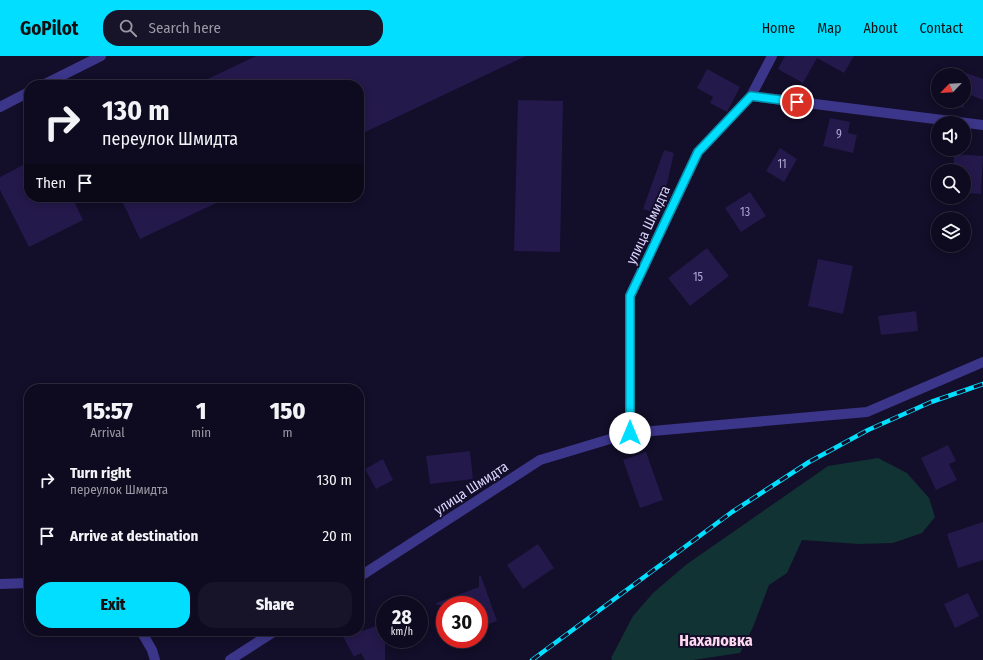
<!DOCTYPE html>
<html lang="en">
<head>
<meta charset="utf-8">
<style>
	:root { --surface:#0e0a1f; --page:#171328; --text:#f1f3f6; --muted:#9b9aa4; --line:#2e2b3d; --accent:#02deff }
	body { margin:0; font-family:"Fira Sans Condensed",sans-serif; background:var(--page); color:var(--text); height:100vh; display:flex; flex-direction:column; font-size:15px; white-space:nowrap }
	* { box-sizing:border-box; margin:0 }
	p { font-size:13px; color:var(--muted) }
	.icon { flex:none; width:22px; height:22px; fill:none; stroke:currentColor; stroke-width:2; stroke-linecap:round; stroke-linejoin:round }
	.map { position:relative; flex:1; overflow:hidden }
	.sheet { position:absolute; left:24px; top:328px; width:340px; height:252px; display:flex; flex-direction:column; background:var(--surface); border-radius:16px; box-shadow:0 2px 10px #0003,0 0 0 1px var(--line) }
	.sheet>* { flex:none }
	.hud { position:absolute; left:24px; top:24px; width:340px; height:122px; border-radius:16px; box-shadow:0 2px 10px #0003,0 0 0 1px var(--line); background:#0e0a1f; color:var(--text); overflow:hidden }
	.needle { width:26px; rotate:245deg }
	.tools { position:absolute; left:931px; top:12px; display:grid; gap:8px }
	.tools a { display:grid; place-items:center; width:40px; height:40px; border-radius:50%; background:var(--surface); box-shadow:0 2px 10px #0003,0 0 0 1px var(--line); font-size:20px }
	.speed { position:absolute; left:376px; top:540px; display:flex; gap:8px; font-size:20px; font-weight:700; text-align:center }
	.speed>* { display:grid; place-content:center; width:52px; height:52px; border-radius:50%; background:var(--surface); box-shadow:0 2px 10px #0003,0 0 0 1px var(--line); line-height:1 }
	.speed small { font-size:10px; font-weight:400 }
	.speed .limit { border:6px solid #d22; background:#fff; color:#111 }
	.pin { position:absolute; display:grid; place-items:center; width:34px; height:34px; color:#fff; margin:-17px; border:2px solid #fff; border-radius:50%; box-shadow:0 1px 4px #0007 }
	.me { position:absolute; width:44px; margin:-22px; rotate:0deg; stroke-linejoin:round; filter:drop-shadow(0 0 3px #0008) }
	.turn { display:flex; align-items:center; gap:14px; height:84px; padding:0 12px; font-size:18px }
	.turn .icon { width:52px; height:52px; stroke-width:2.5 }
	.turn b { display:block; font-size:28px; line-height:34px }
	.then { display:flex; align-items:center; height:38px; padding:0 12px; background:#0003; gap:8px; font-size:15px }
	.eta { display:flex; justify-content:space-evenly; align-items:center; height:68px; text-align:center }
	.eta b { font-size:24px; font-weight:800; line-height:28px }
	.action { display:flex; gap:8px; margin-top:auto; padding:8px 12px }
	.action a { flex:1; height:46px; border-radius:16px; background:var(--accent); color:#111; font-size:16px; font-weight:800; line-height:46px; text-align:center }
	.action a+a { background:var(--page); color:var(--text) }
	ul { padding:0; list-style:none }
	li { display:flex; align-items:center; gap:12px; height:56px; padding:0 12px }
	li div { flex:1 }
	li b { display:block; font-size:15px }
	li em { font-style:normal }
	header { display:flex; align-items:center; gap:24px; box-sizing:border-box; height:56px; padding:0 20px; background:var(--accent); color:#111 }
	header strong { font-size:19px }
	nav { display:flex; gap:22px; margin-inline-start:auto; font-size:14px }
	.search { width:280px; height:36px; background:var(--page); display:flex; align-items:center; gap:10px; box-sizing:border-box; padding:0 14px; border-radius:16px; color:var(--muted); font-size:15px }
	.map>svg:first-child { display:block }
	.green { fill:#133 }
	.building { fill:#24194b }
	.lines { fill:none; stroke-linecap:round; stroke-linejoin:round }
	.pedestrian { stroke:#3c368a; stroke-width:10 }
	.minor { stroke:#3c368a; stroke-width:10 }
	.rail-casing { stroke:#02deff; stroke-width:4.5 }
	.rail { stroke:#130e29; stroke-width:3; stroke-dasharray:9; stroke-linecap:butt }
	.route-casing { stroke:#0190a6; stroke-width:10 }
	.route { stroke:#02deff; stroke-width:7 }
	.labels { text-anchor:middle; stroke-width:4; stroke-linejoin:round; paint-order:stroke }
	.number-label { font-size:12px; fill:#aea7d2 }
	.street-label { font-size:14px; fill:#dcd6ff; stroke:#130e29 }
	.quarter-label { font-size:16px; font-weight:bold; fill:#ffd8f0; stroke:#130e29 }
</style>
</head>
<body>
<header>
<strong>GoPilot</strong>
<div class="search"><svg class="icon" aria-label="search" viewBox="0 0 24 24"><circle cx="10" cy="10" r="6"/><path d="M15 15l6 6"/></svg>Search here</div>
<nav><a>Home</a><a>Map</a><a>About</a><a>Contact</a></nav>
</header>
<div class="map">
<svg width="983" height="604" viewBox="0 0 983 604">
	<rect width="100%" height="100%" fill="#130e29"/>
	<!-- green -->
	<path class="green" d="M878,402L907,417L929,442L935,461L922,477L893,487L859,488L802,484L787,517L769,529L753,571L740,597L693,604H612L611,602L633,560L653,537L687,508L828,410Z"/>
	<!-- building -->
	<path class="building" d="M256,0H526L359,79V29H195Z
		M785,0H854L844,17L817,2L803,27L778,13Z
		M707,13L740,31L727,56L710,47L713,41L697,32Z
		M958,14L983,23V44L968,38L963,52L946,46L964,45V19H956Z
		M518,44L563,45L560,196L514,195Z
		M830,62L850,66L848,77L857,79L853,97L823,90Z
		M780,92L797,103L784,126L766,115Z
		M664,94L674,97L665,136L671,138L661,159L643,153Z
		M954,98L983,100L981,138L964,137V115H953Z
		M29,106V141H72L83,164L29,191L0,134V121Z
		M750,136L766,160L741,176L725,152Z
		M120,141H229L140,183Z
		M707,192L729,220L690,250L668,222Z
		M818,203L853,210L843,258L808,250Z
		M916,255L918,275L881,279L878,260Z
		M948,389L956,405L949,408L957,424L936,434L921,402Z
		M470,395L473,423L430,428L426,400Z
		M646,396L663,444L640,452L623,404Z
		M383,403L393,424L376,433L365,413Z
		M983,466V504L958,512L947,478Z
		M538,488L554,512L523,533L507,509Z
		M479,520H481L497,565L479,572V549H437L436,547L479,531Z
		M968,537L979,560L955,572L944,548Z
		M385,567V604H365L361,597L354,601L340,575H362Z"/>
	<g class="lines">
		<!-- pedestrian -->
		<path class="pedestrian" d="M630,377L867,356L983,306"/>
		<!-- minor -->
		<path class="minor" d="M43,29L101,0
			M751,40L983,69
			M0,51L29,36
			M359,521L540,404L630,377V240L698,96L751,40L772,0
			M0,528L29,527
			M141,575L152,594L155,604
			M230,604L275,575"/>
		<defs>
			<path id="rail" d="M532,604L732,456L809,406L868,374L931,346L983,328"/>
		</defs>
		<!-- rail casing -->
		<use href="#rail" class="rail-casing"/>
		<!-- rail -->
		<use href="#rail" class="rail"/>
	</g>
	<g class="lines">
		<defs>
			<path id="route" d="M630,377V240L698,96L751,40L797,46"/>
		</defs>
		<!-- route casing -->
		<use href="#route" class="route-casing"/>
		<!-- route -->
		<use href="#route" class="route"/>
	</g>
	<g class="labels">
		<!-- number labels -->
		<g class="number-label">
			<text x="839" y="82">9</text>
			<text x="782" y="112">11</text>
			<text x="745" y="160">13</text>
			<text x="698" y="225">15</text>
		</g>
		<!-- street labels -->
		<g class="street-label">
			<text transform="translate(648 169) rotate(-65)" y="5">улица Шмидта</text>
			<text transform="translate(471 432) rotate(-33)" y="5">улица Шмидта</text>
		</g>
		<!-- quarter labels -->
		<g class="quarter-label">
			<text x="716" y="590">Нахаловка</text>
		</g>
	</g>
</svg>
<div class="tools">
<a><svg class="needle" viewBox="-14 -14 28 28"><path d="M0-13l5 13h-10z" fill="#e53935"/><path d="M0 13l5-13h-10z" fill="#9b9aa4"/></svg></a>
<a><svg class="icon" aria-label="sound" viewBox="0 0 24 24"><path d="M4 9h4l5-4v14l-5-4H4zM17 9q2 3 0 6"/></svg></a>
<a><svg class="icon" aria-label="search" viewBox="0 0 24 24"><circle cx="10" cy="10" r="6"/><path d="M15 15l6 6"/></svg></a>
<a><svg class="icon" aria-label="layers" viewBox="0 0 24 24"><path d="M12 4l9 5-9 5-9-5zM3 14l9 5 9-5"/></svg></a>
</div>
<div class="speed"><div>28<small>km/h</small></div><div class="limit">30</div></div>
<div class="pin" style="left:797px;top:46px;background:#d93025"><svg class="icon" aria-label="arrive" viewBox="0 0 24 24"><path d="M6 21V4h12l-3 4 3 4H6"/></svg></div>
<svg class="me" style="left:630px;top:377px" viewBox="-20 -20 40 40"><circle r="19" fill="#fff"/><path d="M0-13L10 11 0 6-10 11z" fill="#02deff"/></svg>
<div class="hud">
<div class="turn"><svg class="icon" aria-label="right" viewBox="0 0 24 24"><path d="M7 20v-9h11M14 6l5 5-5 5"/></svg><div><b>130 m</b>переулок Шмидта</div></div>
<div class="then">Then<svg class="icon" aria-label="arrive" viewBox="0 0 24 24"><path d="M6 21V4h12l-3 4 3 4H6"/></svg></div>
</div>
<section class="sheet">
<div class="eta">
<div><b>15:57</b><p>Arrival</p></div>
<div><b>1</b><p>min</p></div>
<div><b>150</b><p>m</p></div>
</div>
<ul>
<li><svg class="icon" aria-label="right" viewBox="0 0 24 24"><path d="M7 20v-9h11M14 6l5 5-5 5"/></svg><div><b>Turn right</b><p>переулок Шмидта</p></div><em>130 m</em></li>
<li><svg class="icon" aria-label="arrive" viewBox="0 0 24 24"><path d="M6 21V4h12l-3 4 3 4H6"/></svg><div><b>Arrive at destination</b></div><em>20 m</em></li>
</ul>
<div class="action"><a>Exit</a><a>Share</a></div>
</section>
</div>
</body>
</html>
